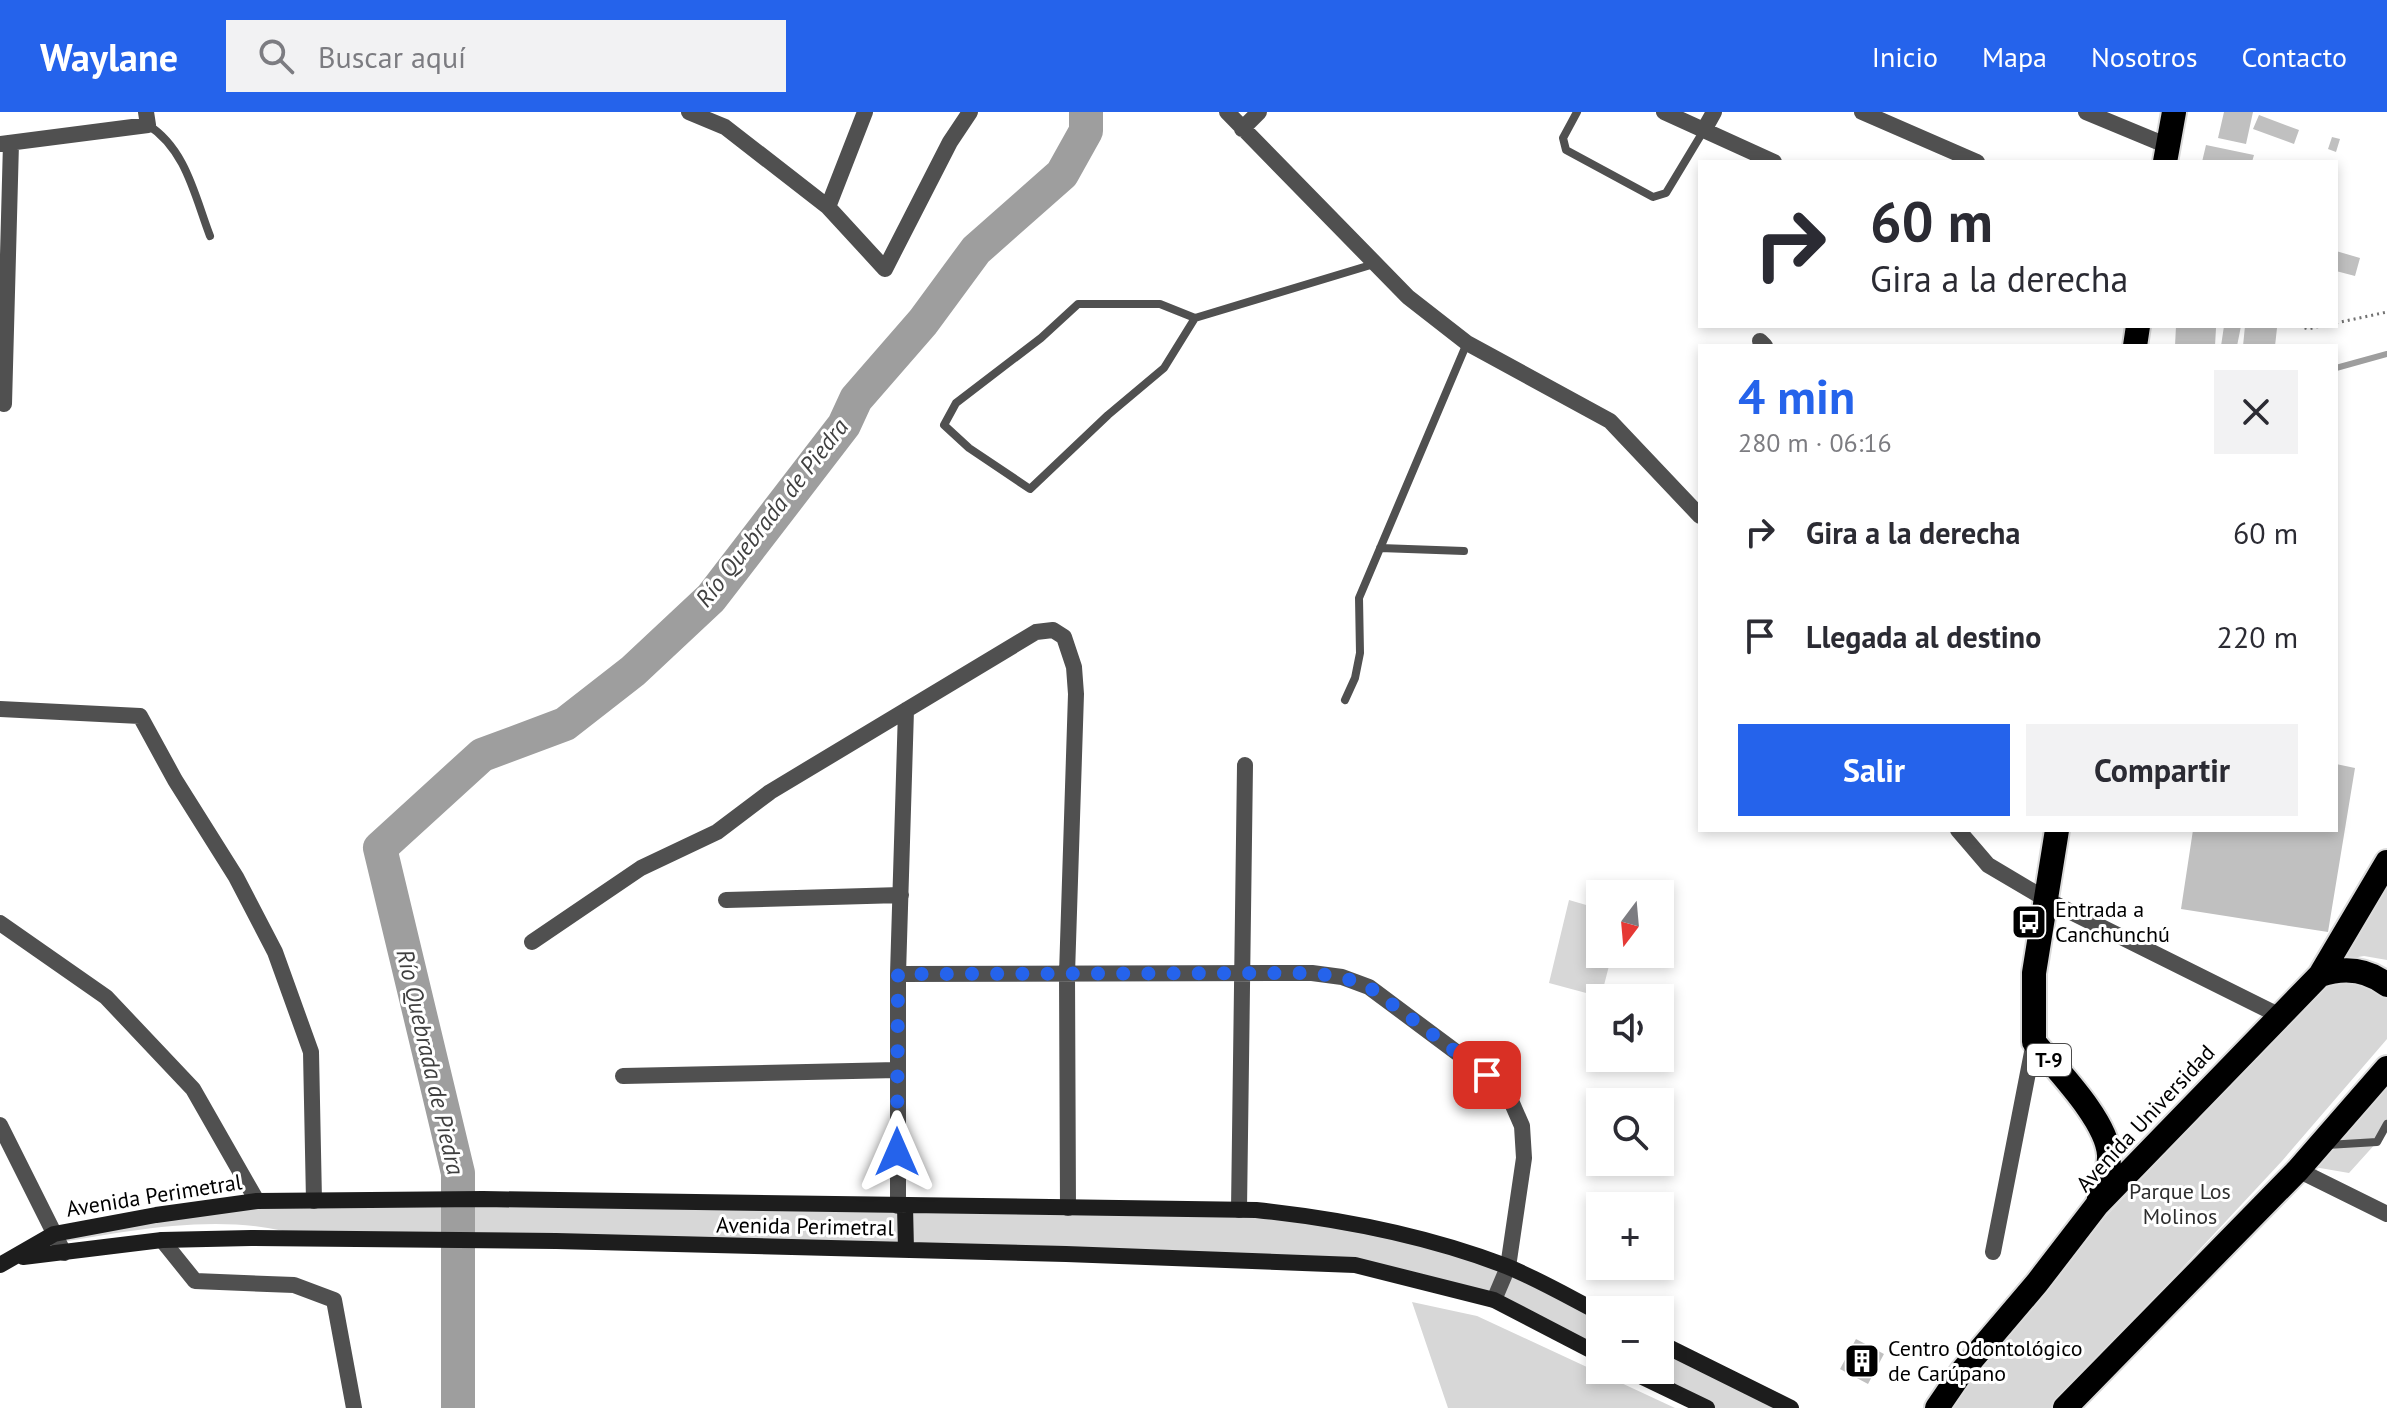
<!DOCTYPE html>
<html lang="es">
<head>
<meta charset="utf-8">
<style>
	:root { --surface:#fff; --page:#f2f2f3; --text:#2b2b33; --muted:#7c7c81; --accent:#2563eb }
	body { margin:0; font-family:"PT Sans",sans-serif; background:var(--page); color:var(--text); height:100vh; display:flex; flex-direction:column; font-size:30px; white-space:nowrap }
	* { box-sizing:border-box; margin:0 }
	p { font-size:26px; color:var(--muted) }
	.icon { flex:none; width:44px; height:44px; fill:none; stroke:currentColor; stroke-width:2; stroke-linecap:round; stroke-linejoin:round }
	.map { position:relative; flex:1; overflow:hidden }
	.drawer { position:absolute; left:1698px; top:232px; width:640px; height:488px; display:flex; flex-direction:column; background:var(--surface); border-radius:0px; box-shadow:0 4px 12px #0003 }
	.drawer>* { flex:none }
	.guide { position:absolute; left:1698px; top:48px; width:640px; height:168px; border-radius:0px; box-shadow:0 4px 12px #0003; background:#fff; color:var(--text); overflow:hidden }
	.needle { width:52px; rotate:196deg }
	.buttons { position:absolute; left:1586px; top:768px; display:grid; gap:16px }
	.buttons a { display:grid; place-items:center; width:88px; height:88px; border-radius:0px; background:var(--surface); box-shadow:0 4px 12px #0003; font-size:40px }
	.pin { position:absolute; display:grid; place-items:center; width:68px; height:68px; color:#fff; margin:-34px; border-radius:16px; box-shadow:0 4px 12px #0006 }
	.me { position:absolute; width:88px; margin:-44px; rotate:0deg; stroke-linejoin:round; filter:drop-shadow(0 0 6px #0008) }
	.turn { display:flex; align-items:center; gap:28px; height:168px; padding:0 40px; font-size:36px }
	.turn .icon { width:104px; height:104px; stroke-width:2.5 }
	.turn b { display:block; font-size:56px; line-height:68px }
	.round { display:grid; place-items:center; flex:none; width:84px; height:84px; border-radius:0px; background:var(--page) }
	.head { display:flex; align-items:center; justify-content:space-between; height:136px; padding:0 40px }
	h1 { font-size:48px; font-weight:700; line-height:60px; color:var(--accent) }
	.primary-button { display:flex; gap:16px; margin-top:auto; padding:16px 40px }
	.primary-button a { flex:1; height:92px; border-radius:0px; background:var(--accent); color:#fff; font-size:32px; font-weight:700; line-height:92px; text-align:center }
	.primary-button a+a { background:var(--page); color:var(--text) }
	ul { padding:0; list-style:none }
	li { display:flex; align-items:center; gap:24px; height:104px; padding:0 40px }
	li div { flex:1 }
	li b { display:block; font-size:30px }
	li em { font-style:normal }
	header { display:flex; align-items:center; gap:48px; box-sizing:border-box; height:112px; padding:0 40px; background:var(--accent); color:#fff }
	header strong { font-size:38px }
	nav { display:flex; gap:44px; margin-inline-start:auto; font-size:28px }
	.search { width:560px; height:72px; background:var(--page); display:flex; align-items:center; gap:20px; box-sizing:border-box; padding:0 28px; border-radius:0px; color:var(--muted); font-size:30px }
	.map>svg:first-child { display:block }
	.green { fill:#d7d7d7 }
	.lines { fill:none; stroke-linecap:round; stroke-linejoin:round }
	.stream { stroke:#9e9e9e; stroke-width:6 }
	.river { stroke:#9e9e9e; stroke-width:34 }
	.building { fill:#c0c0c0 }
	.highway-casing { stroke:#dbdbdb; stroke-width:28 }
	.path { stroke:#727272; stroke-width:3; stroke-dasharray:2 4; stroke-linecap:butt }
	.lane { stroke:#505050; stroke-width:8 }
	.street { stroke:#505050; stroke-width:16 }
	.secondary { stroke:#1d1d1d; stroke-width:16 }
	.highway { stroke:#000; stroke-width:24 }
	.route { stroke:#2563eb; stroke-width:14; stroke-dasharray:0 25.2 }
	.labels { text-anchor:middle; stroke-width:6; stroke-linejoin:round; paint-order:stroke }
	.shield { fill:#fff; stroke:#4c4c4c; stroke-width:2 }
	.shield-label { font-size:20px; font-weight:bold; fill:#000 }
	.poi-label { font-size:22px; fill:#000; stroke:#fff; text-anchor:start }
	.street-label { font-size:22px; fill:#000; stroke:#fff }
	.park-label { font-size:22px; fill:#2e2e2e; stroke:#fff }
	.water-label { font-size:24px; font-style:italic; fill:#3f3f3f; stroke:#fff }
</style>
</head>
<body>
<header>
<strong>Waylane</strong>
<div class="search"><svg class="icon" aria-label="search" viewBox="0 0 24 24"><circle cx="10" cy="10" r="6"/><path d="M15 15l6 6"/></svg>Buscar aquí</div>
<nav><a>Inicio</a><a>Mapa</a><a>Nosotros</a><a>Contacto</a></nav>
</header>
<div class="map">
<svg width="2387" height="1296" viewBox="0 0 2387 1296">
	<rect width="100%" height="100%" fill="#fff"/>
	<!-- green -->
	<path class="green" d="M2387,764V848L2364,844L2335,849Z
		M1569,788L1600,797V842H1612L1601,885L1549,871Z
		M2343,864L2381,875L2387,885V927L2282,1049L2052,1296H1948L2105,1105L2326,873Z
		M2387,971V1012L2377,1030L2349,1061L2314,1055Z
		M257,1094L1256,1098L1406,1121L1600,1201V1243L1494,1188L1355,1153L310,1127C296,1123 282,1118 268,1116C198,1104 115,1121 45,1133L128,1112Z
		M1412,1190L1477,1204L1675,1296H1448Z
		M1660,1231L1791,1296H1713L1629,1258H1660Z"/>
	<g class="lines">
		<!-- stream -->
		<path class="stream" d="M2336,256L2387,242"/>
		<!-- river -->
		<path class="river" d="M458,1296V1061L380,736L482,643L565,612L633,559L711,486L844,313L856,287L923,210L976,138L1062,62L1086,19V0"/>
	</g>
	<!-- building -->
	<path class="building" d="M2224,0H2253L2246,32L2218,26Z
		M2259,3L2299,18L2294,32L2253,17Z
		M2332,25L2340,27L2336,40L2328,37Z
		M2206,33L2254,43L2252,50H2202Z
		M2336,139L2360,146L2355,164L2336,159Z
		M2176,214L2216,216L2215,234H2175Z
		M2224,214H2241L2237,234H2221Z
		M2245,214L2277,216L2275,234H2243Z
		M2336,652L2355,656L2328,820L2181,797L2193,718H2336Z
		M1856,1227L1884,1242L1868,1272L1840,1257Z"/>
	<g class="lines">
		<defs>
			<path id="highway" d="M2165,50L2174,0
				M2135,234L2138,214
				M2057,718L2034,861V930C2056,957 2107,1008 2109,1043C2110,1058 2101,1077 2098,1091
				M2320,863C2344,855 2367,857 2387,873
				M1937,1296L1963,1258L2037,1171L2097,1093L2320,863L2387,750
				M2065,1296L2298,1058L2387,956"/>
		</defs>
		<!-- highway casing -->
		<use href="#highway" class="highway-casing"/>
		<!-- path -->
		<path class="path" d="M2336,211L2387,200
			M2299,214L2308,217L2321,214"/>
		<!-- lane -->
		<path class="lane" d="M1577,0L1563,26L1566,38L1653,85L1666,81L1704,18
			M148,13C186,37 195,85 210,124
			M1078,192H1160L1195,206L1164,256L1108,303L1030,377L969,336L944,313L956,291L1041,226Z
			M1195,206L1374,152
			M1380,436L1464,439
			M1345,588L1355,566L1360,541L1359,486L1467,231
			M2327,1033L2377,1030L2387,1012"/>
		<!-- street -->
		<path class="street" d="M689,0L725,15L828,95L885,157L950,30L970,0
			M1227,0L1408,185L1467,231L1610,309L1700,404
			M1664,0L1774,50
			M1862,0L1977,50
			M2086,0L2168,34
			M1242,17L1259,0
			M1704,18L1714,0
			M0,32L148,13L146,0
			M828,95L865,0
			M1760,229L1765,234
			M4,292L11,31
			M0,597L140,604L175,668L236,765L275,840L311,940L314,1089
			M1958,718L1988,753L2047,788L2280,904
			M726,788L901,783
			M0,811L106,885L193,977L257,1089
			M532,830L641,756L717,720L770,680L1036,520L1053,518L1064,525L1074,555L1076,582L1067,862L1068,1096
			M898,862L1312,861L1342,865L1369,875L1487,963L1508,982L1522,1014L1524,1046L1508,1155L1494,1188
			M623,964L897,958
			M0,1013L64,1141
			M2298,1058L2387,1102
			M898,1094V862L906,598
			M1239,1098L1245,653
			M162,1128L195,1169L294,1173L334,1188L354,1296
			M1993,1140L2034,930"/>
		<!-- secondary -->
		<path class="secondary" d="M905,1094L906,1138
			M23,1145L162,1128L251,1126L556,1129L1066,1142L1355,1153L1494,1188L1600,1243
			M0,1153L54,1122L156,1103L257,1089L483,1087L1256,1098C1342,1107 1425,1123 1506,1154C1538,1167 1569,1185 1600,1201
			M1660,1231L1791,1296
			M1628,1258L1707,1296"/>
		<!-- highway -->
		<use href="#highway" class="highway"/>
	</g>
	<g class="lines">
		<!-- route -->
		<path class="route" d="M897,1040L898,862L1312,861L1342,865L1369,875L1487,963"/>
	</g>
	<!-- icons -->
	<defs>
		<symbol id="bus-square" viewBox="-11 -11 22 22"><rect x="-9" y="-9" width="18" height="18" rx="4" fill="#000" stroke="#fff"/><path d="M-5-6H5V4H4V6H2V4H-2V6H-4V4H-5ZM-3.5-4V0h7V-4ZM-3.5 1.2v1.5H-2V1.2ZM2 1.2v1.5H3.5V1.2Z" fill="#fff"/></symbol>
		<symbol id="building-square" viewBox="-11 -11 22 22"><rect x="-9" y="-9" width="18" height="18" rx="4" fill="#000" stroke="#fff"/><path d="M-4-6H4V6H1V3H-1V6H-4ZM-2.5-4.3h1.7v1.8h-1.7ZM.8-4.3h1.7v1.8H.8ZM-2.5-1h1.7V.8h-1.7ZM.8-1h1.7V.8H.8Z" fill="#fff"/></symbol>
	</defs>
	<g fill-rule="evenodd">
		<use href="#bus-square" x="2009" y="790" width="40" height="40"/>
		<use href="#building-square" x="1842" y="1229" width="40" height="40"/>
	</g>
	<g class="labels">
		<!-- shield labels -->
		<rect class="shield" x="2027" y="932" width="44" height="32" rx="6"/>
		<g class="shield-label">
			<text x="2049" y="955">T-9</text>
		</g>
		<!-- poi labels -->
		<g class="poi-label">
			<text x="2055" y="805">Entrada a<tspan x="2055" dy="25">Canchunchú</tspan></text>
			<text x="1888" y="1244">Centro Odontológico<tspan x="1888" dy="25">de Carúpano</tspan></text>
		</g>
		<!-- street labels -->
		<g class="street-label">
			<text transform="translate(2145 1006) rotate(-47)" y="8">Avenida Universidad</text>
			<text transform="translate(154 1083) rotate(-9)" y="8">Avenida Perimetral</text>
			<text transform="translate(805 1114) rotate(1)" y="8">Avenida Perimetral</text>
		</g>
		<!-- park labels -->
		<g class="park-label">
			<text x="2180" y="1087">Parque Los<tspan x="2180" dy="25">Molinos</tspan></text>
		</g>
		<!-- water labels -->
		<g class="water-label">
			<text transform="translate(772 401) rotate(-52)" y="8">Río Quebrada de Piedra</text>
			<text transform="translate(430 950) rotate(77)" y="8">Río Quebrada de Piedra</text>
		</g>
	</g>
</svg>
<div class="buttons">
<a><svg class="needle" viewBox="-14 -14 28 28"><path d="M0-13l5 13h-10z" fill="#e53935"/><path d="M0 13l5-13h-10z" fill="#7c7c81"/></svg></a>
<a><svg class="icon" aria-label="sound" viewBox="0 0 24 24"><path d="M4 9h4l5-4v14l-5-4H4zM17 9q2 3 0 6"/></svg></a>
<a><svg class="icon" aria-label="search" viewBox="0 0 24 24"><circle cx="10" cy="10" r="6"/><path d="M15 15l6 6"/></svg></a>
<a>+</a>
<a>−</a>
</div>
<div class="pin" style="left:1487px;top:963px;background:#d93025"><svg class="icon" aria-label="arrive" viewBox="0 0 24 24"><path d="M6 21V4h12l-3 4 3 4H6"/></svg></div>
<svg class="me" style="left:897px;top:1040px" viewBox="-20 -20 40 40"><path d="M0-17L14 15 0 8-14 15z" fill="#2563eb" stroke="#fff" stroke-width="4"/></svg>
<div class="guide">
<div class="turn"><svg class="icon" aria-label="right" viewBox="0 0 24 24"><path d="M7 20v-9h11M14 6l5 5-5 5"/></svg><div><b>60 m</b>Gira a la derecha</div></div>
</div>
<section class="drawer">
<div class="head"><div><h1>4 min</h1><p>280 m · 06:16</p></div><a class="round"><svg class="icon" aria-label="close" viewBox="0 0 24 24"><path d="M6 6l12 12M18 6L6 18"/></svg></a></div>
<ul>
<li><svg class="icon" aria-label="right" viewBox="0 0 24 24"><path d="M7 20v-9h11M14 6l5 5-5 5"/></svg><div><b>Gira a la derecha</b></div><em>60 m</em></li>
<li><svg class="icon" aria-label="arrive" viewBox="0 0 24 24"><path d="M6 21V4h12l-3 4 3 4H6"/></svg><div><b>Llegada al destino</b></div><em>220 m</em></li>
</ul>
<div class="primary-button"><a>Salir</a><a>Compartir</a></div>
</section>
</div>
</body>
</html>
